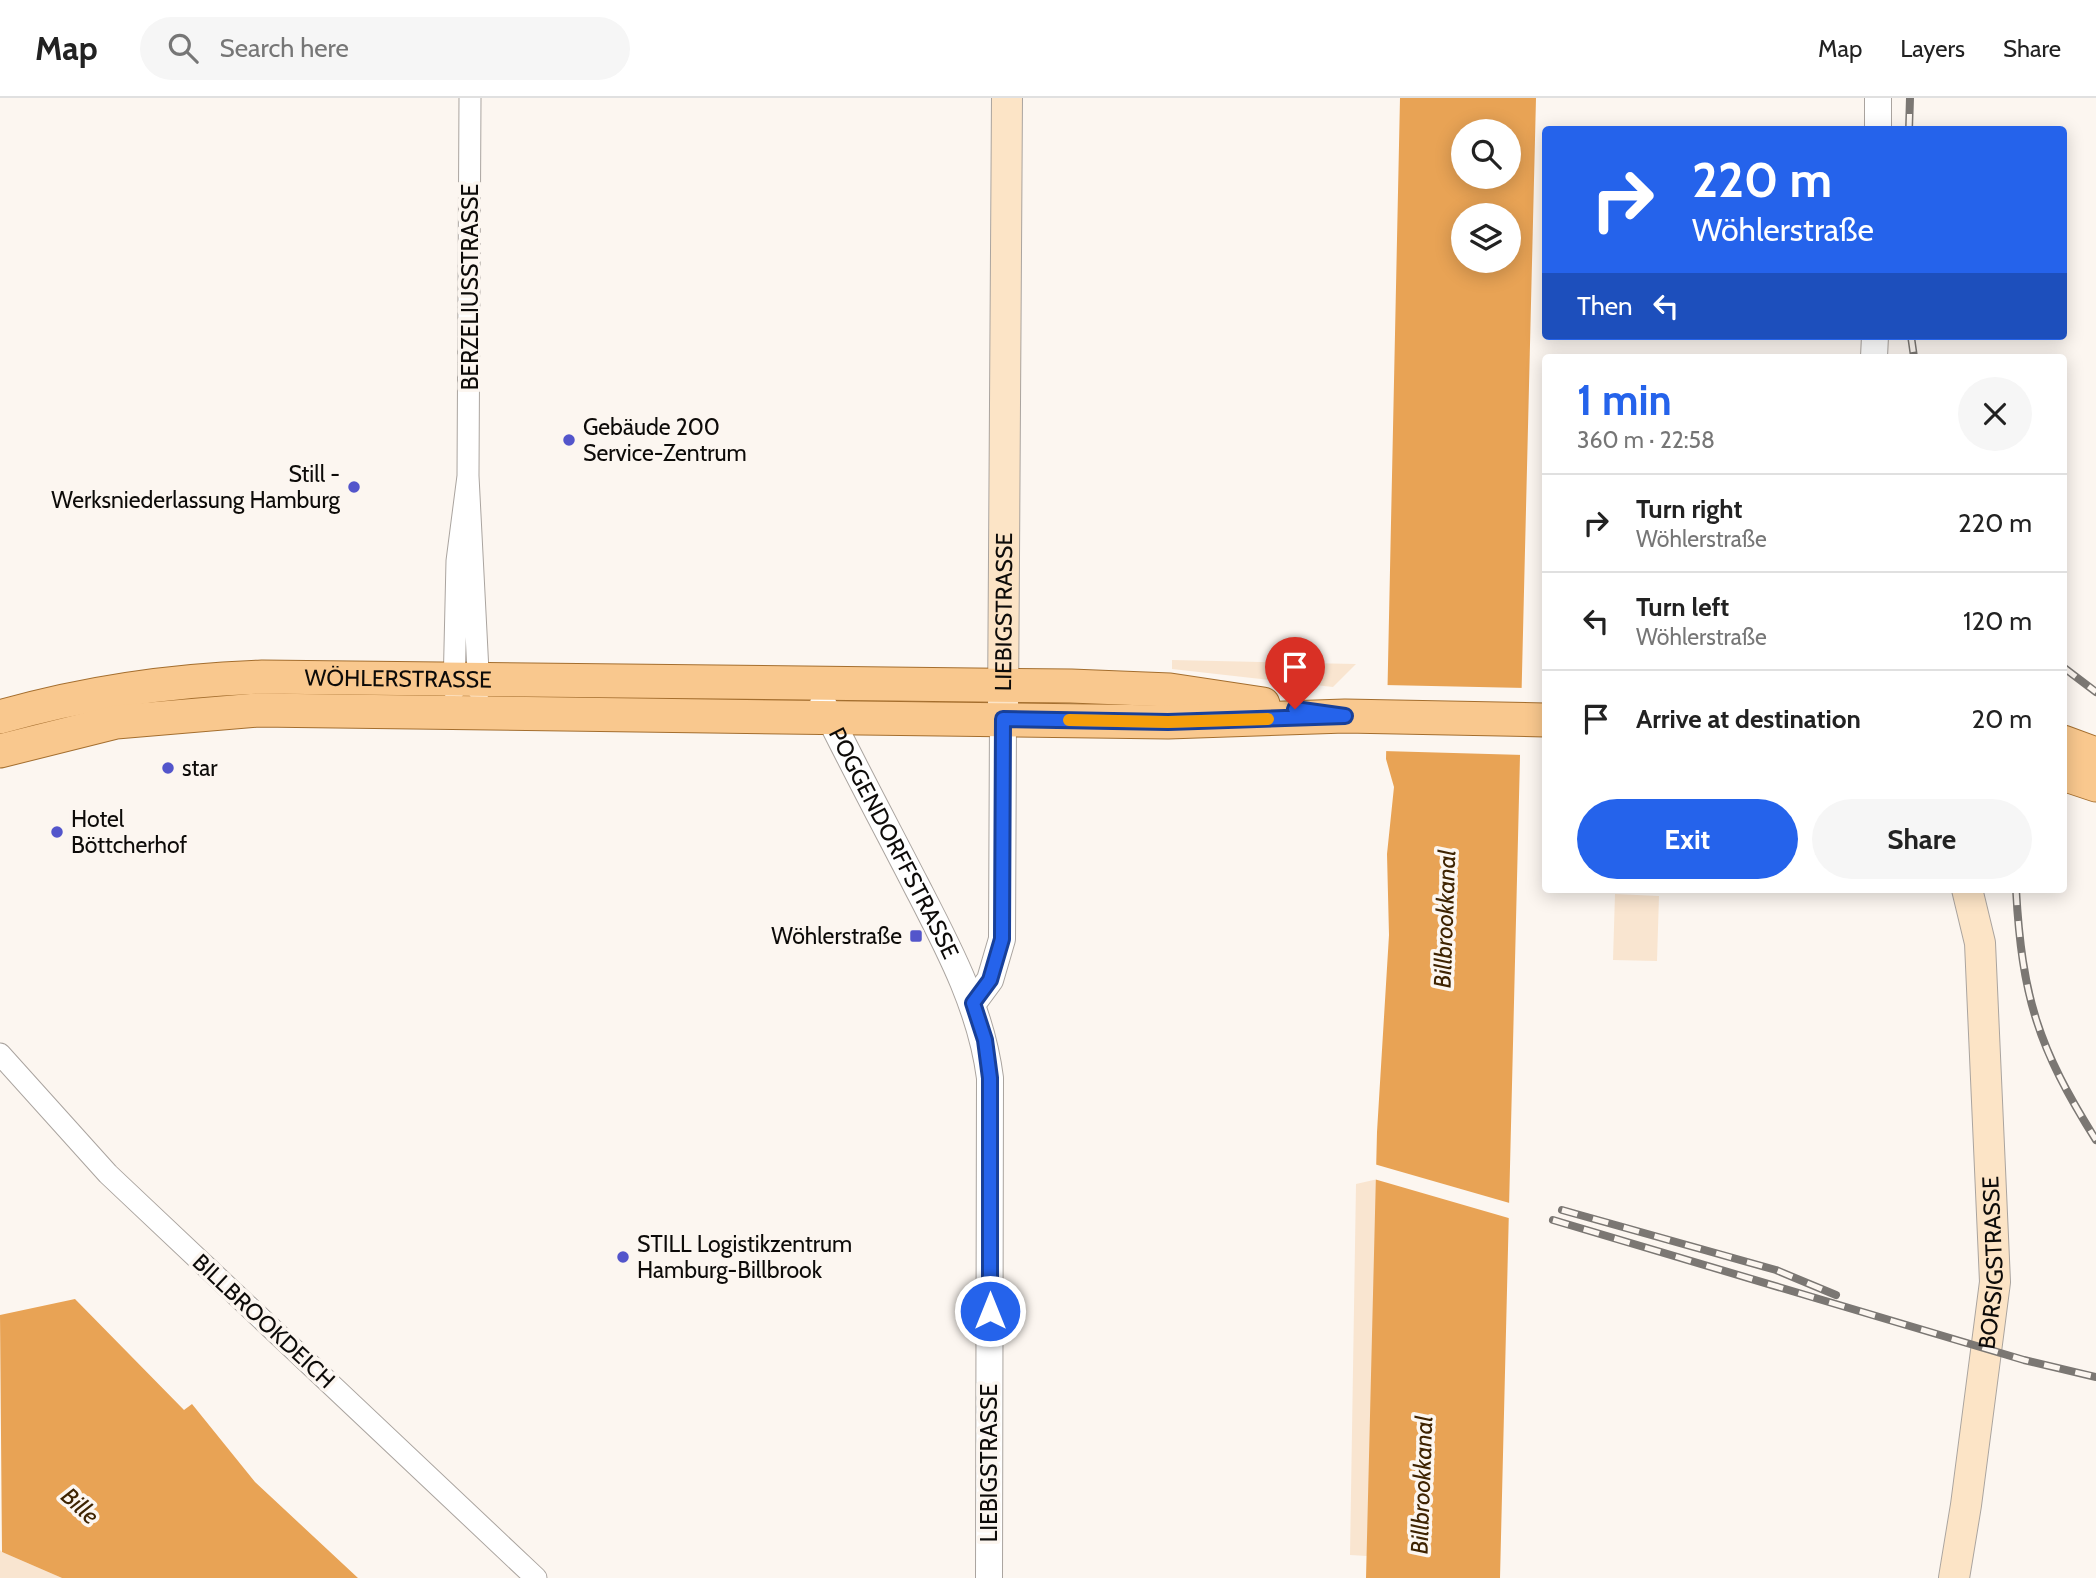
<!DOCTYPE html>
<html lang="en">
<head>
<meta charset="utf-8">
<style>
	:root { --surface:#fff; --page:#f6f6f6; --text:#222; --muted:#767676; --line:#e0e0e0; --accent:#2563eb }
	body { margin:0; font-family:Cabin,sans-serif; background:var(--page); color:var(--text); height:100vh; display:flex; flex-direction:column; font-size:26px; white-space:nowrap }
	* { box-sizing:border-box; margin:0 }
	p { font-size:23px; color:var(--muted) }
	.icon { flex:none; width:38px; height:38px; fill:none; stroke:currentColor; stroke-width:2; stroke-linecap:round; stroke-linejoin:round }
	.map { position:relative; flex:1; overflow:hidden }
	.details { position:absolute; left:1542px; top:256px; width:525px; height:539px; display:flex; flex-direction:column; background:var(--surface); border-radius:7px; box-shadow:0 4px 18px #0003 }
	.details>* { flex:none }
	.guide { position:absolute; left:1542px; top:28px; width:525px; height:214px; border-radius:7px; box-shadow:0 4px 18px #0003; background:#2563eb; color:#fff; overflow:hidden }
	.fabs { position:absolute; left:1451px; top:21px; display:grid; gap:14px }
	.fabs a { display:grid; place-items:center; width:70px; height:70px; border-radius:50%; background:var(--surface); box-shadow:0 4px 18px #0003; font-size:35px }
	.pin { position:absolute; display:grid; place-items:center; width:60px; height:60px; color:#fff; margin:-72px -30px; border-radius:50% 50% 50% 0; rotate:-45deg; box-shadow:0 0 7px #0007 }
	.pin .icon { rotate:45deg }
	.me { position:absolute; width:77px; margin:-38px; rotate:0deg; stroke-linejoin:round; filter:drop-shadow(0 0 5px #0008) }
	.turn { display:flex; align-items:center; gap:24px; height:147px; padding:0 35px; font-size:32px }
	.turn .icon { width:91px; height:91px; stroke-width:2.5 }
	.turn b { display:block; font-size:49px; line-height:60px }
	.then { display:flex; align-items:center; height:66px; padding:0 35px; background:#0003; gap:14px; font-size:26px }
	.round { display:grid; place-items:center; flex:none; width:74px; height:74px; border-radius:37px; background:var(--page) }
	.headline { display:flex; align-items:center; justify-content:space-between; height:119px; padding:0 35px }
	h1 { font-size:42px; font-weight:700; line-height:52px; color:var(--accent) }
	.button { display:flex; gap:14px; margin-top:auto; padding:14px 35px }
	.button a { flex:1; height:80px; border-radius:42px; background:var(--accent); color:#fff; font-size:28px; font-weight:700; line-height:80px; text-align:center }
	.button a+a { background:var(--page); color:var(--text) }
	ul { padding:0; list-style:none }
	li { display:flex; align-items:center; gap:21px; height:98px; padding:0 35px; border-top:2px solid var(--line) }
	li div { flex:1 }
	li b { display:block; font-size:26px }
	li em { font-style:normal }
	header { display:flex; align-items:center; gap:42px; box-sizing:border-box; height:98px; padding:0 35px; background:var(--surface); border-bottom:2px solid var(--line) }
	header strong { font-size:33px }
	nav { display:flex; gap:38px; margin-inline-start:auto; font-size:24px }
	.search { width:490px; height:63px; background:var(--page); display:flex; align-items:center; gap:18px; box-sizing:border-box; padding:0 24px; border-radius:38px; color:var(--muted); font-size:26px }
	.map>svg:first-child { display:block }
	.green { fill:#f9e5d0 }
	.water { fill:#e8a355; fill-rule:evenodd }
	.pier { fill:#fcf6f0 }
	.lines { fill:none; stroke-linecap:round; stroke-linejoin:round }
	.minor-casing { stroke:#aaa49f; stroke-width:23 }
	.tertiary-casing { stroke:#aaa49f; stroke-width:28 }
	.secondary-casing { stroke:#aaa49f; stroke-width:32 }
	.primary-casing { stroke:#a46e2e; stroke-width:35 }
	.minor { stroke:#fff; stroke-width:21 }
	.tertiary { stroke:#fff; stroke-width:26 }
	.secondary { stroke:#fce4c6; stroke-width:30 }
	.primary { stroke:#f9c88e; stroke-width:33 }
	.rail-casing { stroke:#7b7773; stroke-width:8 }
	.rail { stroke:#fcf6f0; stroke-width:5; stroke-dasharray:16; stroke-linecap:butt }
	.route-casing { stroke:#184099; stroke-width:18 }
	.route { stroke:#2563eb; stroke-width:12 }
	.slow { stroke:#f59e0b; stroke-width:12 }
	.poi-dot { fill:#5355cb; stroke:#fcf6f0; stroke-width:2.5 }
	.labels { text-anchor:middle; stroke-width:7; stroke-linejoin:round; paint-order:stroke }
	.street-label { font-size:23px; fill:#0d0b09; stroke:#fcf6f0 }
	.poi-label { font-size:23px; fill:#0d0b09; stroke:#fcf6f0; text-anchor:start }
	.water-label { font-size:24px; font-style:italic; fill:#3e2301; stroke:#fcf6f0 }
</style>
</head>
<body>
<header>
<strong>Map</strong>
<div class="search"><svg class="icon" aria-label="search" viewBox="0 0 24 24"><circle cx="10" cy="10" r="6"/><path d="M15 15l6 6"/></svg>Search here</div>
<nav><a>Map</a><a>Layers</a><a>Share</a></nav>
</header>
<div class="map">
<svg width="2096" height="1480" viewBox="0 0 2096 1480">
	<rect width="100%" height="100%" fill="#fcf6f0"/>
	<!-- green -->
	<path class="green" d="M1172,562L1356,566L1333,589L1172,571Z
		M1615,796L1659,798L1657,863L1613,862Z
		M1378,1081L1367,1458L1350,1457L1356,1086Z
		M0,1452L2,1454L62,1480H0Z"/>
	<!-- water -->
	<path class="water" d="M1400,0H1536L1500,1480H1366L1377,1034L1389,837L1387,756L1394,689L1386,661ZM1463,33H1508V79H1463ZM1463,117H1508V163H1463Z
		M75,1201L184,1312L192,1306L255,1384L358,1480H62L2,1454L0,1217Z"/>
	<!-- pier -->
	<path class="pier" d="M1384,587L1526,590L1524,657L1383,653Z
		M1374,1066L1513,1106L1512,1121L1374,1081Z"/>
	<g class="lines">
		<defs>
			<path id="minor" d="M470,0L468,378L479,593
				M454,592L457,463L468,378
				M0,956L108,1076L536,1480"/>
			<g id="tertiary">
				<path d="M1878,32V0"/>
				<path d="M1874,259L1875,238"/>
				<path id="s1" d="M823,606C853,667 885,727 916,787C948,849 981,910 990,980L989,1480"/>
				<path d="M973,905L990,882L1002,841L1003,621"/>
			</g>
			<g id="secondary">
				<path id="s2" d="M1003,612L1007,0"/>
				<path id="s3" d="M1954,1480L1966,1407L1995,1184L1980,845L1967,791"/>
			</g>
			<g id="primary">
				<path id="s4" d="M0,619C87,594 172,582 262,579L1071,588L1170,592L1263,606"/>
				<path d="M2063,644L2096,656"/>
				<path d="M0,653L116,624L258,612L1168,624L1345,618L1545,622"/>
				<path d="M2063,676L2096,687"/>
			</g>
		</defs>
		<!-- minor casing -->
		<use href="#minor" class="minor-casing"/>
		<!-- tertiary casing -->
		<use href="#tertiary" class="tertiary-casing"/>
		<!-- secondary casing -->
		<use href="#secondary" class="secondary-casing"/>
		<!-- primary casing -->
		<use href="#primary" class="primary-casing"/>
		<!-- minor -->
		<use href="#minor" class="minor"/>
		<!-- tertiary -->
		<use href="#tertiary" class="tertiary"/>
		<!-- secondary -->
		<use href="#secondary" class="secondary"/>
		<!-- primary -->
		<use href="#primary" class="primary"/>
		<defs>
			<path id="rail" d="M1909,32L1910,0
				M1911,238L1914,259
				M2063,569L2096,594
				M2016,791C2022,899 2038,950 2096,1042
				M1562,1112L1776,1172L1836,1197
				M1553,1122L2024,1262L2096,1279"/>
		</defs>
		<!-- rail casing -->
		<use href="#rail" class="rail-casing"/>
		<!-- rail -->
		<use href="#rail" class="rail"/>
	</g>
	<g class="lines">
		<defs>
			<path id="route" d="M990,1213V980L985,942L973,905L990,882L1002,841L1003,621L1168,624L1345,618L1295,611"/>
		</defs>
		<!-- route casing -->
		<use href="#route" class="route-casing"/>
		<!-- route -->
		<use href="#route" class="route"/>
		<!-- slow -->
		<path class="slow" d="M1069,622L1168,624L1268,621"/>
	</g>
	<!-- markers -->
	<g class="poi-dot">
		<circle cx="569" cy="342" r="7"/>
		<circle cx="354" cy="389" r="7"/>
		<circle cx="168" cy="670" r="7"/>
		<circle cx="57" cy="734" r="7"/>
		<rect x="909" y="831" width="14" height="14" rx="3.5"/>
		<circle cx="623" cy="1159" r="7"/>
	</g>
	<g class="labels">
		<!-- street labels -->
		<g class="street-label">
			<text transform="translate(470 189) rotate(-90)" y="8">BERZELIUSSTRASSE</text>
			<text dy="8" stroke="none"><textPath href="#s2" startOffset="98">LIEBIGSTRASSE</textPath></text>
			<text dy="8" stroke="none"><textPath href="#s4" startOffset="402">WÖHLERSTRASSE</textPath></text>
			<text dy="8" stroke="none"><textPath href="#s1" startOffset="156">POGGENDORFFSTRASSE</textPath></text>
			<text dy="8" stroke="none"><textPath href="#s3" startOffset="318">BORSIGSTRASSE</textPath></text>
			<text transform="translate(264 1223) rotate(43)" y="8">BILLBROOKDEICH</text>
			<text transform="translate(989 1365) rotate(-90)" y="8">LIEBIGSTRASSE</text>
		</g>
		<!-- poi labels -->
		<g class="poi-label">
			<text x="583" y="337">Gebäude 200<tspan x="583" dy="26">Service-Zentrum</tspan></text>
			<text x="340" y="384" text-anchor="end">Still -<tspan x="340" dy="26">Werksniederlassung Hamburg</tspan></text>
			<text x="182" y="678">star</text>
			<text x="71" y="729">Hotel<tspan x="71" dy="26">Böttcherhof</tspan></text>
			<text x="902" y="846" text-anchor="end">Wöhlerstraße</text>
			<text x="637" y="1154">STILL Logistikzentrum<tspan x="637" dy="26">Hamburg-Billbrook</tspan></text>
		</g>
		<!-- water labels -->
		<g class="water-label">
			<text transform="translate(1445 821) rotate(-88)" y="8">Billbrookkanal</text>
			<text transform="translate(1422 1387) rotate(-88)" y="8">Billbrookkanal</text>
			<text transform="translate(80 1408) rotate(42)" y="8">Bille</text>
		</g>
	</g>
</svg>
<div class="fabs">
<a><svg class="icon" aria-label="search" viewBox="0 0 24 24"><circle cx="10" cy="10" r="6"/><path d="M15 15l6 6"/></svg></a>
<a><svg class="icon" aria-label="layers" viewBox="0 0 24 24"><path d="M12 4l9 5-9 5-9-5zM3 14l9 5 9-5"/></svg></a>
</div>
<div class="pin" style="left:1295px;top:611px;background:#d93025"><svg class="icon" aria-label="arrive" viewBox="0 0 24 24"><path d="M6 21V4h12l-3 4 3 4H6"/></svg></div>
<svg class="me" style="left:990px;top:1213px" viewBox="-20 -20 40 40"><circle r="17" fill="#2563eb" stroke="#fff" stroke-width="3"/><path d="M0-11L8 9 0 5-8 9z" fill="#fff"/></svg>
<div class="guide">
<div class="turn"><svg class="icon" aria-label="right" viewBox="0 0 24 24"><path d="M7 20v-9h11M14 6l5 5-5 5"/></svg><div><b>220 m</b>Wöhlerstraße</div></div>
<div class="then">Then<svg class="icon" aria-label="left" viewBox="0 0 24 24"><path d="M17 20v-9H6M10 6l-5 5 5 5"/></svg></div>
</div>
<section class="details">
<div class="headline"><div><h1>1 min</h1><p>360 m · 22:58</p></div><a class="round"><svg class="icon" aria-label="close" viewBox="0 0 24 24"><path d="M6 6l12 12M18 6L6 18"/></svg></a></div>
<ul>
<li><svg class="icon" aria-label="right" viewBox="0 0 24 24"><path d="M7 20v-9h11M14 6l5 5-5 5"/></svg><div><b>Turn right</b><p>Wöhlerstraße</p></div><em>220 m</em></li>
<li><svg class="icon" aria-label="left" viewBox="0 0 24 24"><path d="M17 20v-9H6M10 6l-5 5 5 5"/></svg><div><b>Turn left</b><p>Wöhlerstraße</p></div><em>120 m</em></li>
<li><svg class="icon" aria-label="arrive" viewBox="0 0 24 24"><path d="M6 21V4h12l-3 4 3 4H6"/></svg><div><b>Arrive at destination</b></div><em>20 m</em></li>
</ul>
<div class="button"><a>Exit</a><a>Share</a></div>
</section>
</div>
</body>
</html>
